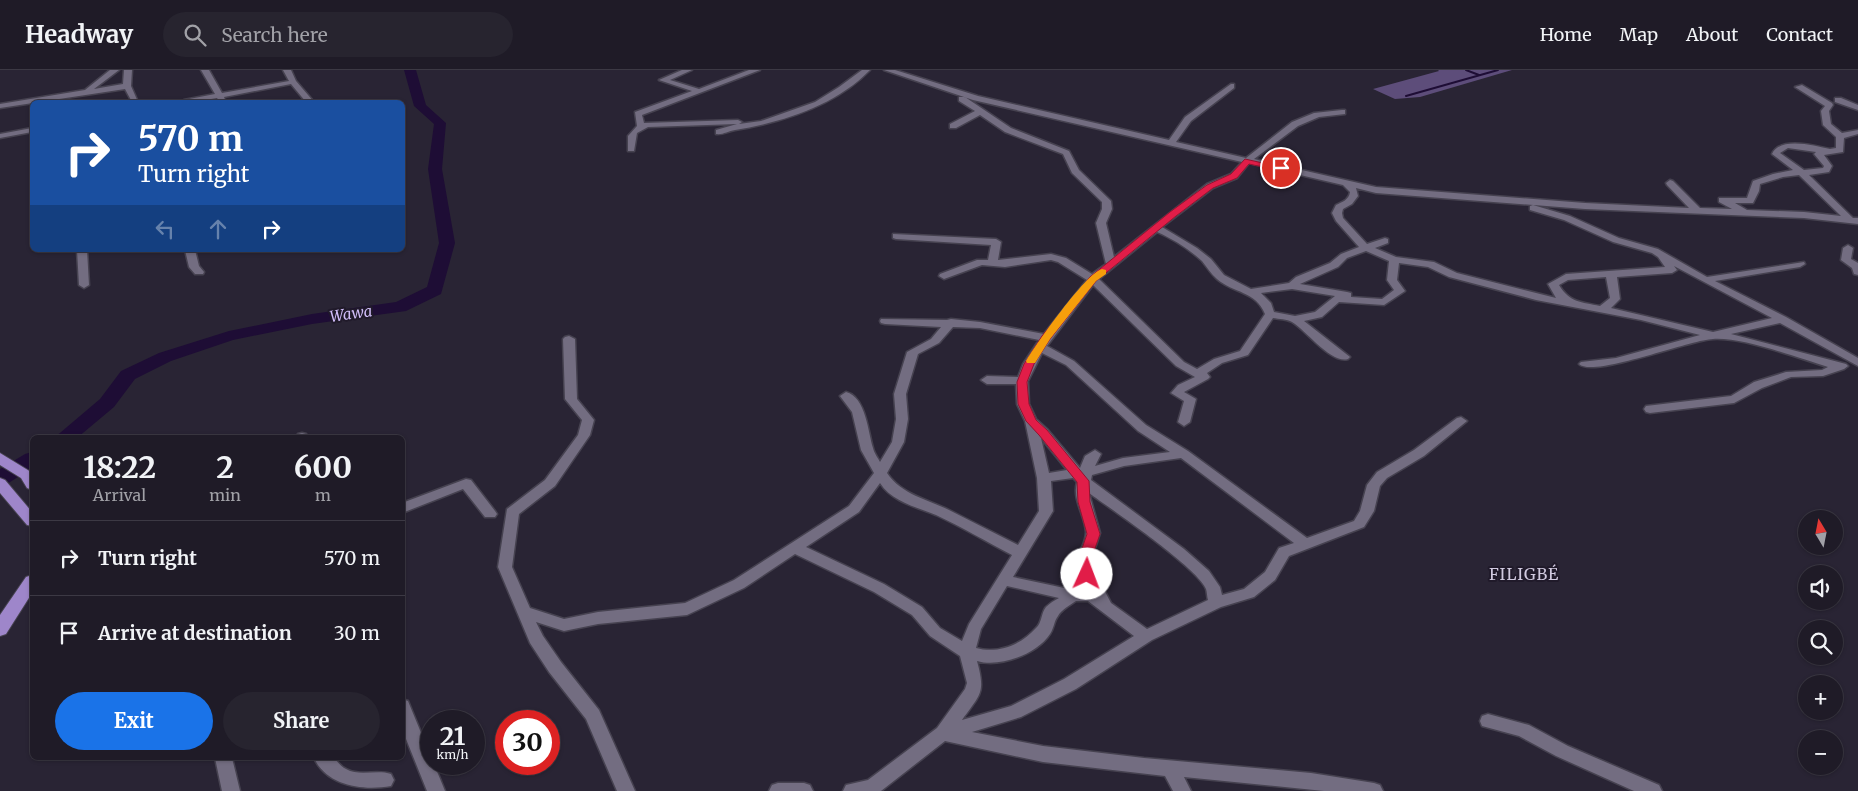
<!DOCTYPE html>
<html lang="en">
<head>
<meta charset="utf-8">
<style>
	:root { --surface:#1f1b27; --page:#27242f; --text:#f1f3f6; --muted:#a1a1a7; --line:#3c3944; --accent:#1a73e8 }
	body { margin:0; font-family:Merriweather,serif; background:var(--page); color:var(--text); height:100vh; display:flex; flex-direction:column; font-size:19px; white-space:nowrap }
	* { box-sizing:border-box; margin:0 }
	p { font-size:16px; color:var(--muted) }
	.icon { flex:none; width:28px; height:28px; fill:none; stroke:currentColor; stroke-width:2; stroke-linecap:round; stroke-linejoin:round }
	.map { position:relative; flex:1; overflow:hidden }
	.side { position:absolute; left:30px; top:365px; width:375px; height:325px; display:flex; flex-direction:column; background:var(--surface); border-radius:8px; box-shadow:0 1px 4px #0004,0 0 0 1px var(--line) }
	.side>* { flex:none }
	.banner { position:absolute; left:30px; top:30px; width:375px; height:152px; border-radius:8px; box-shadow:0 1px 4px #0004,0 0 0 1px var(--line); background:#1a4fa0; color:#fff; overflow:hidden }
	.needle { width:32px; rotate:350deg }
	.buttons { position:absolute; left:1798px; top:440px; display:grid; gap:10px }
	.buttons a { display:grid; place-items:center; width:45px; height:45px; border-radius:50%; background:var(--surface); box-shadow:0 1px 4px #0004,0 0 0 1px var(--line); font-size:25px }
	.speed { position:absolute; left:420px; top:640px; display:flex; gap:10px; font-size:25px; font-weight:700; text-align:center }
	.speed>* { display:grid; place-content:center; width:65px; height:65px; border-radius:50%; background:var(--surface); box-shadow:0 1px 4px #0004,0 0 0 1px var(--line); line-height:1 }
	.speed small { font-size:12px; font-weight:400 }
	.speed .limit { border:8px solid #d22; background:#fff; color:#111 }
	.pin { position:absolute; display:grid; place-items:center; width:42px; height:42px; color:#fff; margin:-21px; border:2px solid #fff; border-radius:50%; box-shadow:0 1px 5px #0007 }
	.me { position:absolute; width:55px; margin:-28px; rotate:2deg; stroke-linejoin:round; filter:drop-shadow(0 0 4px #0008) }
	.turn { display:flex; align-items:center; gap:18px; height:105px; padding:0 25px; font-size:22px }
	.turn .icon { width:65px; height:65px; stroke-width:2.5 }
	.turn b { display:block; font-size:35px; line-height:42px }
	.lanes { display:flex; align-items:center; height:48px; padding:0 25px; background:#0003; justify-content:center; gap:25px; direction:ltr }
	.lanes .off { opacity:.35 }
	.eta { display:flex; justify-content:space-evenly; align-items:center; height:85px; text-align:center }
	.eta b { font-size:30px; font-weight:700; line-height:35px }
	.cta { display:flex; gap:10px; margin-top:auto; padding:10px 25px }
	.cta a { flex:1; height:58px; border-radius:30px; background:var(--accent); color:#fff; font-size:20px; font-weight:700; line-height:58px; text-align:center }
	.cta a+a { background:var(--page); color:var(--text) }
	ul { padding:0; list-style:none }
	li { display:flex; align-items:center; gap:15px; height:75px; padding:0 25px; border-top:1px solid var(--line) }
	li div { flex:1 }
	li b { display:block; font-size:19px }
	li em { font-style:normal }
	header { display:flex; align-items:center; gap:30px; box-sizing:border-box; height:70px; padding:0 25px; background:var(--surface); border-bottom:1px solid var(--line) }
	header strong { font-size:24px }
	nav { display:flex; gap:28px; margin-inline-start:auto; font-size:18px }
	.search { width:350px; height:45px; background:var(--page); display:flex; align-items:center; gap:12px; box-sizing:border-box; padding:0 18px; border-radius:28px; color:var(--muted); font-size:19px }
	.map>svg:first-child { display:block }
	.forest { fill:#5d4d7a }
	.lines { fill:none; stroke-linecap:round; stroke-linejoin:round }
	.stream { stroke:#1e0d35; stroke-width:2 }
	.river { fill:#1e0d35; fill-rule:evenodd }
	.minor-casing { stroke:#464250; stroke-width:3 }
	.primary-casing { stroke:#464250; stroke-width:2 }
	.minor { fill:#736d81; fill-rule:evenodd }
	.primary { fill:#9e86ca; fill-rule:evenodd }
	.route { fill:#e11d48; stroke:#92132f }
	.slow { fill:#f59e0b }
	.labels { text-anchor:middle; stroke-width:4; stroke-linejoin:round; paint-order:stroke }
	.water-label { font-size:15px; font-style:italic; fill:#cfbcf7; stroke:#201a2a }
	.quarter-label { font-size:16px; letter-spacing:1px; fill:#d1cae0; stroke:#201a2a }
</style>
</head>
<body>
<header>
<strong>Headway</strong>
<div class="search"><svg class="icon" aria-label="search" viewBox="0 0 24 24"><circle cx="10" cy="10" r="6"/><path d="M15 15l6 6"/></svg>Search here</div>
<nav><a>Home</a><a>Map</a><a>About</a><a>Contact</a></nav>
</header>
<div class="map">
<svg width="1858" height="721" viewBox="0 0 1858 721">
	<rect width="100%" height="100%" fill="#292434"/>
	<!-- forest -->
	<path class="forest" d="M1438,0H1512L1420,27L1395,29L1373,19L1439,1Z"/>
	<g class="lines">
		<!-- stream -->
		<path class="stream" d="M1466,0L1479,5
			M1406,26L1498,0"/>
		<!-- river -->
		<path class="river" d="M404,0H416L426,35L446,53L442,99L455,173L441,224L406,241L312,254L233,270L171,291L135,309L114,337L77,368H54L100,329L121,301L159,283L229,261L312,244L396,232L427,217L439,173L428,99L434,54L414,36Z
			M32,382V398L7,414L0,416V399L25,384Z"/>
		<defs>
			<path id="minor" d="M110,0H119L94,19L123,14L124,0H132L131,16L138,32H132L125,19L0,38V34L85,20Z
				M201,0H209L222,23L289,11L283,0H291L296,11L314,32H306L291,14L224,27L226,32H220L217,28L194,32H181L184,30L215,24Z
				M682,0H692L670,10L699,19L749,0H760L642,45L644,53L738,50L742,52L739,54L761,51L815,32L839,17L862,0H870C835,36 783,52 735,60C728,61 723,65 716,64V60L737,54L648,57L637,63L634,81H628V66L637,56L635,42L692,21L659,10Z
				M884,0H895L978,26L1169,70L1185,47L1231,14H1234V18L1191,51L1176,72L1246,88L1292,52L1314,43L1342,40H1345V44L1319,47L1298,56L1254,89L1376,117L1585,133L1689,138L1667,115L1666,113L1670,110L1673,111L1700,138L1732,139L1719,132V128H1747L1753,111L1773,104L1793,100L1772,84C1780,66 1815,76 1830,79L1836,78V67L1823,55L1821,41L1825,36L1795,17L1802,15L1832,33L1833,35L1829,41L1831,54L1842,63L1858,60V64L1844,68L1843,82L1824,85L1832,96L1829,102L1809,105L1853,148H1858V154L1804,148L1585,139L1376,123L1356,118L1358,126L1352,134L1343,139L1342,143L1343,148L1367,174L1385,168L1388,169V173L1375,178L1396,187L1434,192L1457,203L1556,228L1548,214L1566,204L1665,197L1658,187L1652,183L1613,172L1564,150L1530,140V136L1533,135L1570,146L1619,168L1658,179L1707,207L1804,192L1805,194L1800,197L1715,211L1786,247L1858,288V296L1780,253L1731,264L1846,294L1848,296L1844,299L1823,306L1791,307L1762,318L1734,333L1650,343L1646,342L1644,339L1646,336L1731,326L1754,312L1786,302L1822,300L1828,297C1798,288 1743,267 1713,269C1689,270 1593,308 1579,294L1581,292L1616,288L1700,265L1641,250L1536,230L1449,207L1428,197L1399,193L1397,210L1405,221L1384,235L1339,232L1322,247L1304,251L1350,287L1348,289C1331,294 1307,261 1292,252C1287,249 1279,249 1273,248L1248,285L1222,293L1207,303L1210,307L1208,309L1184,322L1196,329L1190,352L1184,356L1178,352L1184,331L1171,323L1178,315L1195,307L1176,296L1093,215L1047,276L1074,291L1146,355L1188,381L1307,468L1354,451L1360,441L1367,415L1377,402L1414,380L1457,348L1461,347L1467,351L1424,386L1387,408L1380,416L1374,441L1364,457L1289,486L1275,510L1254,527L1221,537L1152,570L1076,619L1021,647L972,662L1043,676L1144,688L1311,703L1374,713L1380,715L1383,721H1324L1184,707L1191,721H1173L1165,706L1043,692L945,671L881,721H843L846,715L868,710L937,658L965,619L967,613L960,586L930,566L912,545L874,522L795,484L744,518L687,545L598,554L564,561L536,552L543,566L561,592L599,640L635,721H617L586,649L549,602L530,573L498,497L507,439L545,410L578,365L582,350L565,329L563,269L565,267L569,266L575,269L577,329L594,350L590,365L555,416L519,444L512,497L530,538L564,549L598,542L685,533L734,510L849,436L874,403L861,380L852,342L840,326L846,322C866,327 868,362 873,378C874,383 878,388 880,392L892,372L896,349L894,324L907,282L931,269L941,257L885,254L881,253L880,251L881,249L947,250L951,249L980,252L1044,264L1087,210L1058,192L1051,190L1005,197L982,195L944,209L939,206L940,204L977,190H988L991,175L896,169L893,168V164L996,169L1001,172L998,190L1051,184L1066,188L1092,204L1106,194L1096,153L1102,139V132L1072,103L1063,84L1005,62L980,45L956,58H950V54L975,41L959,31V27H965L1011,58L1069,81L1079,100L1111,131L1112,139L1106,153L1114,187L1207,114L1231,104L1242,92L973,30ZM1788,78L1816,82L1814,84L1824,96L1823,98L1804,100L1780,83ZM1249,93L1343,115L1350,122C1349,130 1342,132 1336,135L1332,143L1336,151L1359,177L1341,184L1330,193L1296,207L1289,213L1251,219L1224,205L1211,189L1197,178L1162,157L1213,118L1237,108ZM1799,105L1841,146L1804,142L1747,140L1735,133H1753L1759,121L1760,114L1783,107ZM1157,162C1173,169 1189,179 1202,191C1207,197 1211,204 1217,209C1233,223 1256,221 1265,244L1240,281L1214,289L1197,299L1184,292L1099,209ZM1366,181L1389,191L1387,210L1394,220L1382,229L1351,227V223L1347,222L1300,214L1338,197L1347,188ZM1674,196L1772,248L1713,262L1611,238L1620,229L1617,207L1672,203L1677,200ZM1606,207L1610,228L1600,236C1581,232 1570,233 1559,215L1568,210ZM1292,219L1335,226L1315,242L1295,246L1274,242L1271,233L1261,223ZM953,257L980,258L1039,270L1023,294L1018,307L987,306L981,310L987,314H1016L1017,334L1025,351L1037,408L1039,441L1018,475C995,463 972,452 949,440C927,429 902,425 887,403L904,372L908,349L906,324L918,284L939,273ZM1042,283L1066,295L1138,361L1170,382L1123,388L1095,396L1101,384L1095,380L1085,386L1080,398L1047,359L1036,349L1029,334L1028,311ZM1041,368L1067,400L1049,403ZM1181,388L1294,473L1279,478L1265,502L1244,519L1222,525L1220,517L1209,501L1184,479L1091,410L1092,405L1124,396ZM1073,408L1077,412C1072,430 1085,445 1086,462C1086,479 1072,482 1080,504L1069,519L1013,507L1053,441L1051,411ZM880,413C892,432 917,437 936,445C962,457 987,472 1012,485L969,554L962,571L940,558L922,537L884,514L806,477L859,442ZM1089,423C1111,439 1198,498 1206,519C1207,522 1207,527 1208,530L1147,559L1111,533L1090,493L1100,463ZM1007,516L1059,528C1055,530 1050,533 1046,537C1041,543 1042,553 1036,558C1021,575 998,584 976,578L981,559ZM1076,531H1088L1134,566L1064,609L1011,636L962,650C980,624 986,624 977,591C1000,598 1037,584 1050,564C1054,558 1054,551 1058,546C1061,540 1070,535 1076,531Z
				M1835,28H1841L1858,35V40L1835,32Z
				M32,58V62L0,68V64Z
				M1848,175L1853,178L1851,189L1858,193V205L1854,204L1852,198L1841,190L1843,178Z
				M77,180H87L89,215L84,218L79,215Z
				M185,180H195L199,196L204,202L203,204H195L189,197Z
				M302,363L306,364L308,368H296L298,364Z
				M466,409L471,410L495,441L497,444L495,447H485L463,419L402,443V433Z
				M402,629L408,631L410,636L431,687V694H434L445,721H427L402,659Z
				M1488,644L1529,655L1568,676L1659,715L1662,721H1634L1556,686L1519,666L1482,656L1480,651L1482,646Z
				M215,688H232L240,721H222Z
				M314,688H334C337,691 341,697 346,699C360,707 377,699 391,704L394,710L391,716C363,721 327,716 314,688Z
				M778,713H804L810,715L813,721H769L772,715Z"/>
			<path id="primary" d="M0,383L31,402L32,420L27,418L21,408L0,395Z
				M0,408L5,410L32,442V456L27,455L0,423Z
				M32,505V523L6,564L0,566V545L26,507Z"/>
		</defs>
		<!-- minor casing -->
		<use href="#minor" class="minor-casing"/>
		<!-- primary casing -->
		<use href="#primary" class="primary-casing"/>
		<!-- minor -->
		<use href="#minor" class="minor"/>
		<!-- primary -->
		<use href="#primary" class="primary"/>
	</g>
	<!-- route -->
	<path class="route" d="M1245,89L1285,98L1281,101L1249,94L1237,108L1213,118L1176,146L1096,211L1050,269L1034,294L1027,312L1029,334L1036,350L1047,360L1089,411L1090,432L1100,464L1090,493L1094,504L1092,508H1082L1077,493L1087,464L1078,432L1077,412L1039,365L1026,351L1018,334L1017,312L1024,294L1042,266L1090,207L1170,142L1207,115L1231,104Z"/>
	<!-- slow -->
	<path class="slow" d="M1102,199L1106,200V204L1096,211L1050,269L1035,293H1027L1026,291C1037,273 1085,204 1102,199Z"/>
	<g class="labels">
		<!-- water labels -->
		<g class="water-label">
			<text transform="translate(351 244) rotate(-8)" y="5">Wawa</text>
		</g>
		<!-- quarter labels -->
		<g class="quarter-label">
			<text x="1524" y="510">FILIGBÉ</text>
		</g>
	</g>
</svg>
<div class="buttons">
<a><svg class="needle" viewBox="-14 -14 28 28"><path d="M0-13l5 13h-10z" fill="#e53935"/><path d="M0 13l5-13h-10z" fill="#a1a1a7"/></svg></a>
<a><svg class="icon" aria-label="sound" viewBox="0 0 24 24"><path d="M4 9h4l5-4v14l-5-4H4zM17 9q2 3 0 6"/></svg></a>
<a><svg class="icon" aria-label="search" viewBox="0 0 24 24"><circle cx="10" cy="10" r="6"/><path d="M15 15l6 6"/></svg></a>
<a>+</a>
<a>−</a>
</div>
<div class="speed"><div>21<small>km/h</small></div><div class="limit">30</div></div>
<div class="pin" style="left:1281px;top:98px;background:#d93025"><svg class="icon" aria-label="arrive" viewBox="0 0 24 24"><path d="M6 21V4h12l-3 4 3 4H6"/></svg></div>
<svg class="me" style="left:1087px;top:504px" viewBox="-20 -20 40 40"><circle r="19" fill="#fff"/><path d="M0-13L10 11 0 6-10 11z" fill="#e11d48"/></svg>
<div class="banner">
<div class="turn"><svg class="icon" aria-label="right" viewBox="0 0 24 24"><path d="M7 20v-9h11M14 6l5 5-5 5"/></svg><div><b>570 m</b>Turn right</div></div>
<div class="lanes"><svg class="icon off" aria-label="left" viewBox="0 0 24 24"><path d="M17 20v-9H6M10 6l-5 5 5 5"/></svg><svg class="icon off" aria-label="ahead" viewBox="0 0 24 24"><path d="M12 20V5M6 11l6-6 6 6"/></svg><svg class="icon" aria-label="right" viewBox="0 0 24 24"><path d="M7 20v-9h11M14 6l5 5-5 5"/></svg></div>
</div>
<section class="side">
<div class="eta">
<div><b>18:22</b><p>Arrival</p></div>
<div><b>2</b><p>min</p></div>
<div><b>600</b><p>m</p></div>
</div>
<ul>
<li><svg class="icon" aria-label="right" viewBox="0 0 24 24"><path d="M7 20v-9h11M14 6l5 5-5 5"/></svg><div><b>Turn right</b></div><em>570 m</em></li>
<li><svg class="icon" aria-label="arrive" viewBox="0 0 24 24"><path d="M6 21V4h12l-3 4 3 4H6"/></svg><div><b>Arrive at destination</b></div><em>30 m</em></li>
</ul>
<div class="cta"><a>Exit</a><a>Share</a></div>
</section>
</div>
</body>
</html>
